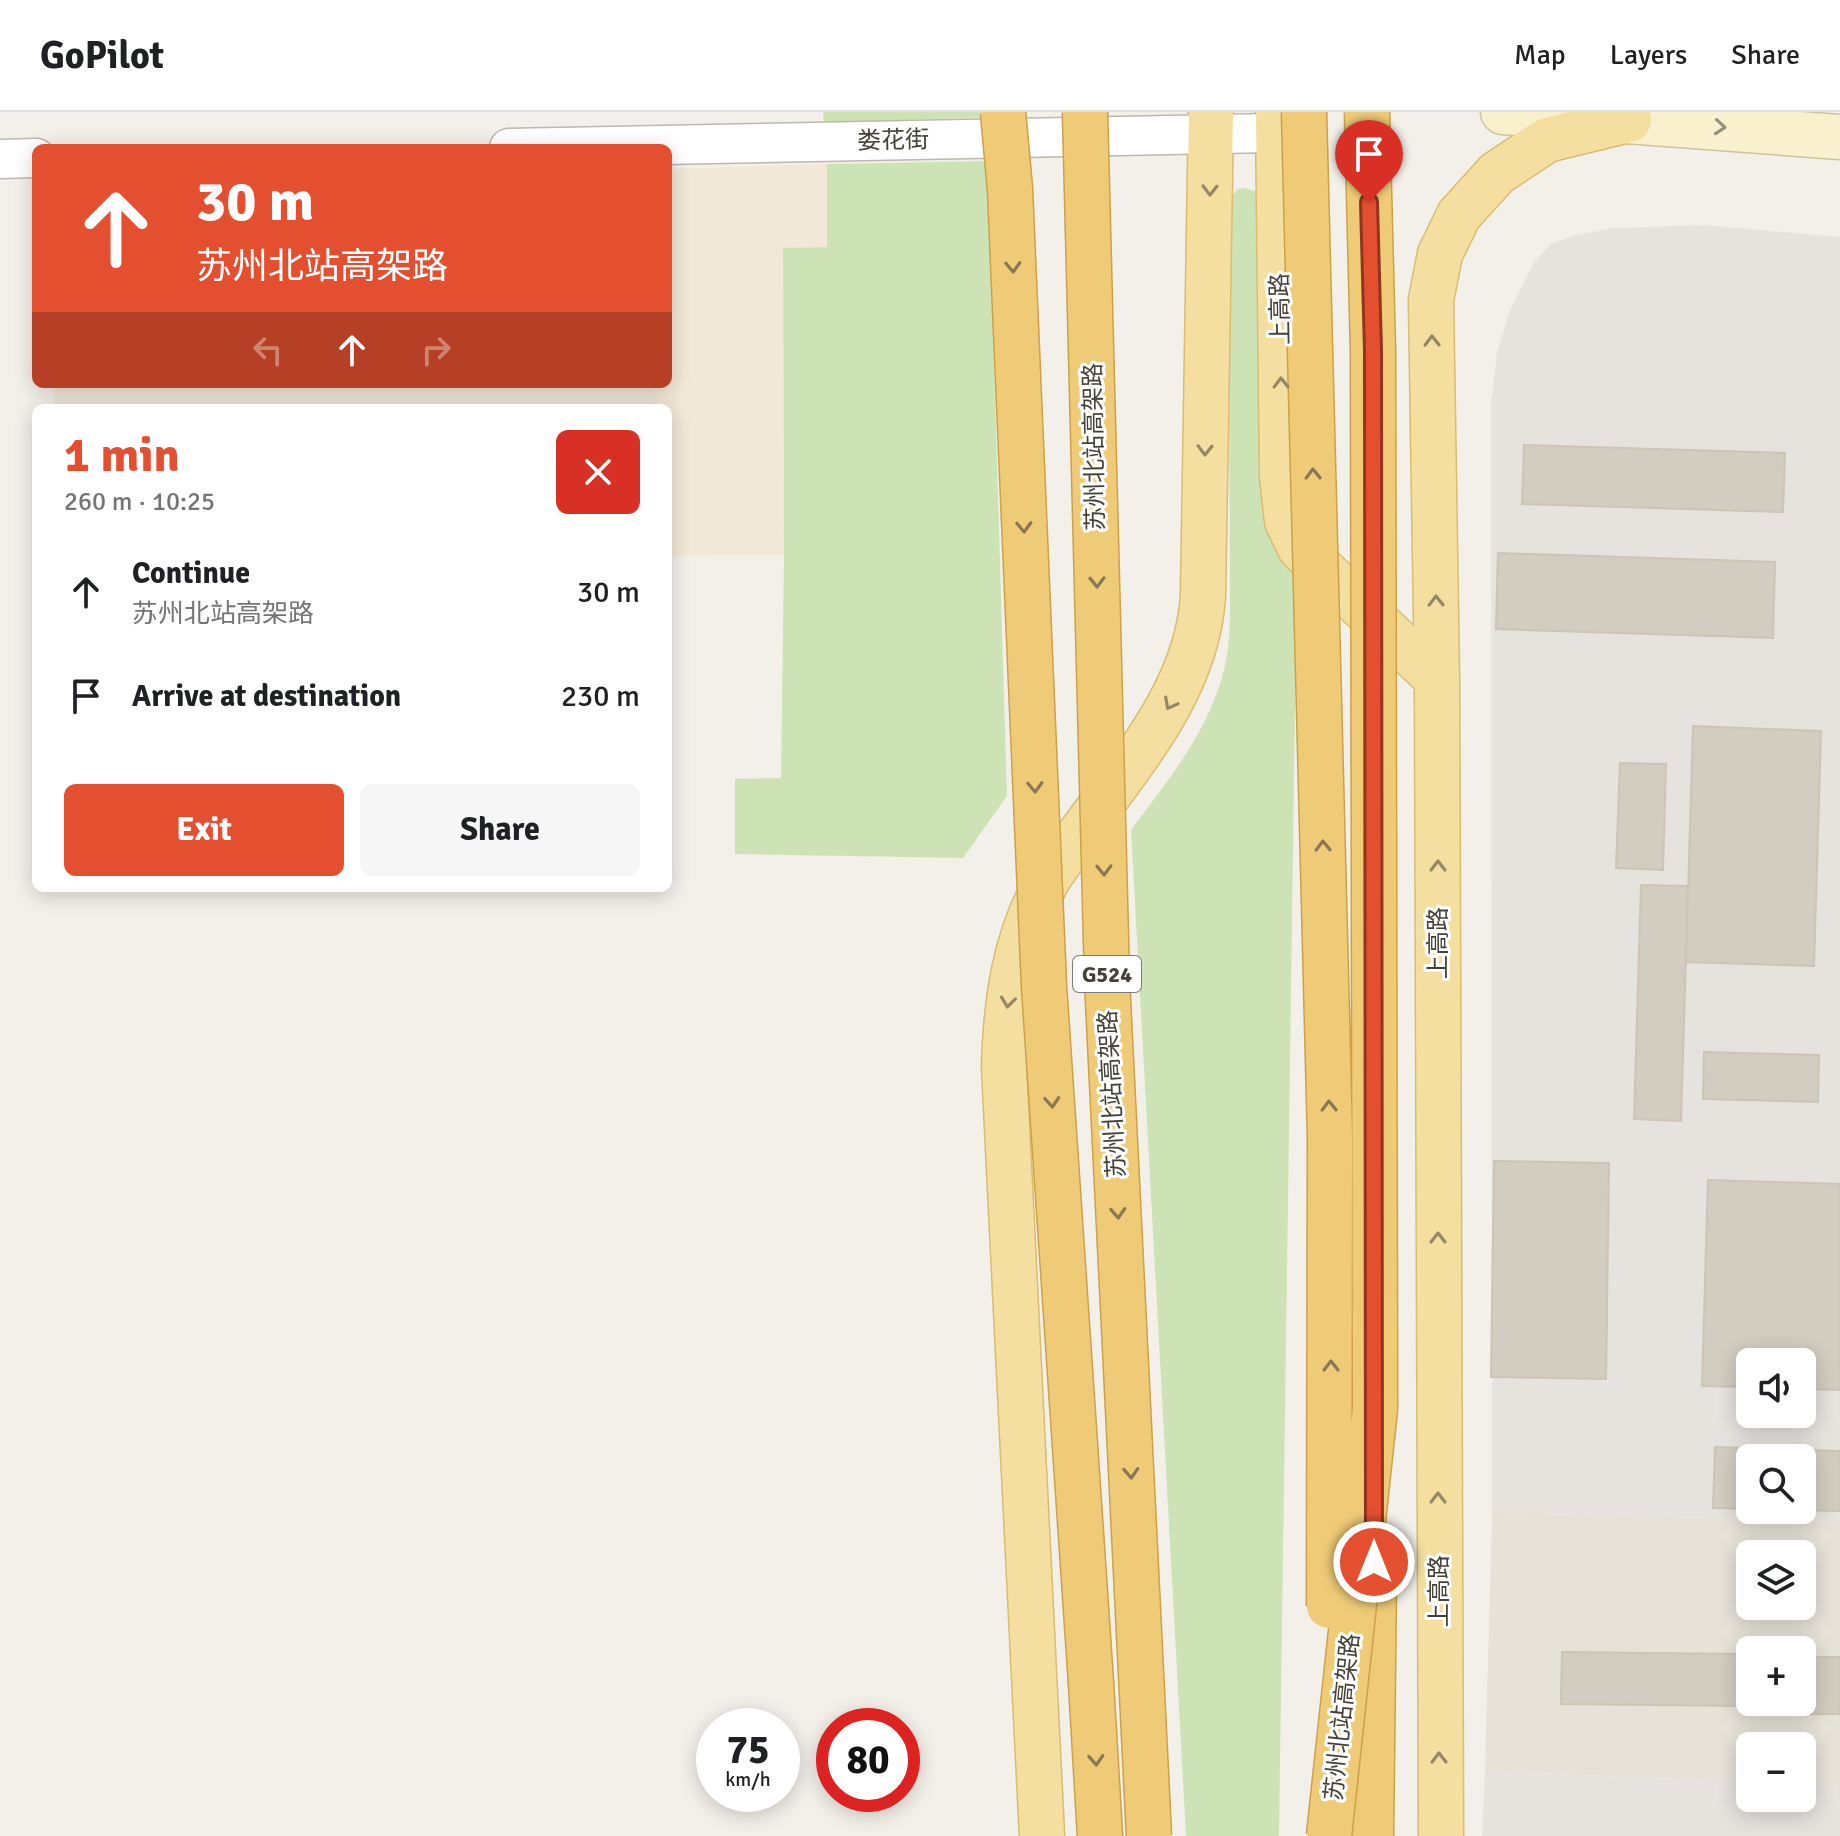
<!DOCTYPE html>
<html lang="en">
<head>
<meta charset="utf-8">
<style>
	:root { --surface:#fff; --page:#f6f6f6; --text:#202124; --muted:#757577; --line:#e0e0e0; --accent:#e4502f }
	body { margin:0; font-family:Signika,"Noto Sans SC",sans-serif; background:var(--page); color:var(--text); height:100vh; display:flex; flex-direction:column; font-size:30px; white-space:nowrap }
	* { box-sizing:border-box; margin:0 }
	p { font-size:26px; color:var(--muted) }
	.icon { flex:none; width:44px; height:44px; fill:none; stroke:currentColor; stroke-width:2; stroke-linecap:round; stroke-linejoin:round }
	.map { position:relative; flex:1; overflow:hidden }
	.side { position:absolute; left:32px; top:292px; width:640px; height:488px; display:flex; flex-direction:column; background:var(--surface); border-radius:12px; box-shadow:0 4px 20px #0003 }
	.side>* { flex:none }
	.guide { position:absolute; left:32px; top:32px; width:640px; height:244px; border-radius:12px; box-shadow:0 4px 20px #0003; background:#e4502f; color:#fff; overflow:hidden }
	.tools { position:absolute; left:1736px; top:1236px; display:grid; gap:16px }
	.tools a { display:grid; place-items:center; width:80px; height:80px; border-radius:12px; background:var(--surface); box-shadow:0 4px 20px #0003; font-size:40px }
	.speed { position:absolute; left:696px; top:1596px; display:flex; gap:16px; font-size:40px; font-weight:700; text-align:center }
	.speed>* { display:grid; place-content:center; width:104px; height:104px; border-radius:50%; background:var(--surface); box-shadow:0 4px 20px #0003; line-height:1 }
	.speed small { font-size:20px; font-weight:400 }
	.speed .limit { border:12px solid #d22; background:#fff; color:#111 }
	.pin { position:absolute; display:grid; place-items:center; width:68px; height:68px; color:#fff; margin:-82px -34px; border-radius:50% 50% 50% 0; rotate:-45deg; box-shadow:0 0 8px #0007 }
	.pin .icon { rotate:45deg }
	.me { position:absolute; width:88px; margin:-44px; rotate:0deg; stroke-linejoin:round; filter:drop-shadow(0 0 6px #0008) }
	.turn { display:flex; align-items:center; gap:28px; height:168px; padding:0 32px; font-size:36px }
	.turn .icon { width:104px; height:104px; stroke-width:2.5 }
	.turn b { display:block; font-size:56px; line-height:68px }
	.lanes { display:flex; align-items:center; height:76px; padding:0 32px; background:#0003; justify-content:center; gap:40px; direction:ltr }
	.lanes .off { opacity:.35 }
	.round { display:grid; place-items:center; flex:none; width:84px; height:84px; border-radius:12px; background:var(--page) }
	.summary { display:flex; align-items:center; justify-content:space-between; height:136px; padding:0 32px }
	h1 { font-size:48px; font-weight:700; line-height:60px; color:var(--accent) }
	.primary-button { display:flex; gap:16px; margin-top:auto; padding:16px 32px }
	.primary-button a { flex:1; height:92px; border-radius:12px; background:var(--accent); color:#fff; font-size:32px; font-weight:700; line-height:92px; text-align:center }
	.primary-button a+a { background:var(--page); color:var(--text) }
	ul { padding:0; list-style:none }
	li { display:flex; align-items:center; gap:24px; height:104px; padding:0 32px }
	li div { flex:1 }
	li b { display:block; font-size:30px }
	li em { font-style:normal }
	header { display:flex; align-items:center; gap:48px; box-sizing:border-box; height:112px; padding:0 40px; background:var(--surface); border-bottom:2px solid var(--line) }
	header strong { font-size:38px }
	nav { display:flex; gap:44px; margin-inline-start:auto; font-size:28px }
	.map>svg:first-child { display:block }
	.residential { fill:#e6e2d8; fill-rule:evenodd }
	.commercial { fill:#f2e8d7 }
	.industrial { fill:#e6e2de; fill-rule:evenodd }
	.green { fill:#cde3b6 }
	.building { fill:#d3ccc0; stroke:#cdc4b4; stroke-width:2 }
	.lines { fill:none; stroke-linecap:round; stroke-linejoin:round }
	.street-casing { stroke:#bdb8ad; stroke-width:41 }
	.secondary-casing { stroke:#cec39d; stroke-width:47 }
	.primary-casing { stroke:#d8bc72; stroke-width:47 }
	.highway-casing { stroke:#cda149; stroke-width:47 }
	.street { stroke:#fff; stroke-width:38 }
	.secondary { stroke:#f9f0cd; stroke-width:44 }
	.primary { stroke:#f4dfa1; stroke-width:44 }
	.highway { stroke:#efcb78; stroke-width:44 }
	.highway-bridge-casing { stroke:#cda149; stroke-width:47; stroke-linecap:butt }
	.highway-bridge { stroke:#efcb78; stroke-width:44 }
	.oneway { stroke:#97907b }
	.oneway2 { stroke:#948867 }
	.oneway3 { stroke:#8a7852 }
	.route-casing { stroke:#94341f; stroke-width:20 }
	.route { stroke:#e4502f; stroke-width:14 }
	.labels { text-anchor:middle; stroke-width:6; stroke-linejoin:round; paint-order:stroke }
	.shield { fill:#fff; stroke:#7e7a74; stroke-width:2 }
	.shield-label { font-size:22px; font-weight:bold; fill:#464138 }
	.street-label { font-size:24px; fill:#464138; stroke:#fff }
</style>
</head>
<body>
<header>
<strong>GoPilot</strong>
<nav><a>Map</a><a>Layers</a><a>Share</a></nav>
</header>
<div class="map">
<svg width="1840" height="1724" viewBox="0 0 1840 1724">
	<rect width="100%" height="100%" fill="#f3f0e9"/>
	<!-- residential -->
	<path class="residential" d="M1492,1401L1840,1409V1673L1802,1672V1634H1750V1670L1485,1659ZM1750,1442H1802V1494H1750ZM1750,1538H1802V1590H1750Z"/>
	<!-- commercial -->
	<path class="commercial" d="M827,52V135L783,137L784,443L668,444V296H54V272H668V57Z"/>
	<!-- industrial -->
	<path class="industrial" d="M1704,113L1840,125V1409L1492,1401L1491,292L1497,241L1510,198L1534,150L1552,131L1577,123L1614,116ZM1750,1250H1802V1302H1750ZM1750,1346H1802V1398H1750Z
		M1485,1659L1750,1670V1686H1802V1672L1840,1673V1724H1482Z"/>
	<!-- green -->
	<path class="green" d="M823,0H988L989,5L824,11Z
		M988,49L1007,684L963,746L735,742V667L781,666L784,443L783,136L827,135V52Z
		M1244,76L1259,80L1297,456L1279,1724H1186L1131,718C1169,667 1210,618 1225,554C1230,532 1230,509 1230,487L1228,104L1231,85L1238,77Z"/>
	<!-- building -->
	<path class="building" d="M1524,333L1785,341L1783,400L1522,392Z
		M1498,441L1775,450L1773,526L1496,517Z
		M1693,614L1821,619L1814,854L1686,850Z
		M1620,651L1666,652L1663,758L1616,756Z
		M1641,773L1688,774L1681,1009L1634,1007Z
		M1704,940L1819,943L1818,990L1703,987Z
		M1494,1049L1609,1051L1606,1267L1491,1265Z
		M1708,1068L1840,1072V1278L1802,1277V1250H1750V1275L1702,1274Z
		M1715,1335L1840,1339V1399L1794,1398H1802V1346H1750V1397L1713,1396Z
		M1562,1540L1739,1542V1594L1561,1592Z
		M1802,1545H1840V1602H1776V1590H1802Z"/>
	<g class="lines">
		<defs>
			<path id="street" d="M509,36L1278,21
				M0,47L36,46"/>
			<path id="secondary" d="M1503,0L1840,25"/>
			<path id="primary" d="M1278,0L1282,365L1287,409L1300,436L1437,567
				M1042,1724L1004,954C1006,891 1014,829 1045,773C1052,759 1063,746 1072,733C1126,656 1197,581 1203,484L1211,0
				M1441,1724L1437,567L1431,188L1440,142L1459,103L1497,61L1547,28L1629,8"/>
			<path id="highway" d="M1091,1571L1100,1724
				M1371,1724L1374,1462"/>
		</defs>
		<!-- street casing -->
		<use href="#street" class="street-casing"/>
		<!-- secondary casing -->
		<use href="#secondary" class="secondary-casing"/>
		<!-- primary casing -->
		<use href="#primary" class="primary-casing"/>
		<!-- highway casing -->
		<use href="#highway" class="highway-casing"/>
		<!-- street -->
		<use href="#street" class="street"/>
		<!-- secondary -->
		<use href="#secondary" class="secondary"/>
		<!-- primary -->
		<use href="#primary" class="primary"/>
		<!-- highway -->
		<use href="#highway" class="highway"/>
		<defs>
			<path id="highway-bridge" d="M1003,0L1010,77L1044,874L1091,1571
				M1085,0L1107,868L1149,1724
				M1304,0L1330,1026L1329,1494
				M1329,1724L1375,1297L1373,239L1367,0"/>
		</defs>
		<!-- highway-bridge casing -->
		<use href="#highway-bridge" class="highway-bridge-casing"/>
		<!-- highway-bridge -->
		<use href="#highway-bridge" class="highway-bridge"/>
	</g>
	<!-- one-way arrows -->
	<defs><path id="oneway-chevron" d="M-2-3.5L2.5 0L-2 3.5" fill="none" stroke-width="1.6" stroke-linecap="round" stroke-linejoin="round" transform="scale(2)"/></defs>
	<use class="oneway" href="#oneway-chevron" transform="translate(1720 15) rotate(5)"/>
	<g class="oneway2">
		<use href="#oneway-chevron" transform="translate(1210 78) rotate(91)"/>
		<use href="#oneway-chevron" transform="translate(1432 229) rotate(-91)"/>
		<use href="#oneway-chevron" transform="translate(1281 271) rotate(-91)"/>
		<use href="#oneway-chevron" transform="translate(1205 338) rotate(91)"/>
		<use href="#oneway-chevron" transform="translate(1436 489) rotate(-91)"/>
		<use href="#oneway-chevron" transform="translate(1170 592) rotate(118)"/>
		<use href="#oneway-chevron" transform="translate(1438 754) rotate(-90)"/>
		<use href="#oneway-chevron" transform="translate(1008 890) rotate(97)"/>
		<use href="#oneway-chevron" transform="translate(1438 1126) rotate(-90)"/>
		<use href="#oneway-chevron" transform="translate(1438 1386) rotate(-90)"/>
		<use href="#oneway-chevron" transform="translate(1439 1646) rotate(-90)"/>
	</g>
	<g class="oneway3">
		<use href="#oneway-chevron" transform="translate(1013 155) rotate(88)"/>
		<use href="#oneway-chevron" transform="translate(1313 362) rotate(-91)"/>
		<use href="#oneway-chevron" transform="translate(1024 415) rotate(88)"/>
		<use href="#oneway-chevron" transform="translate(1097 470) rotate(89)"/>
		<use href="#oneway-chevron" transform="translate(1035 675) rotate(88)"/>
		<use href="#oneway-chevron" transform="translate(1323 734) rotate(-91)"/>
		<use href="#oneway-chevron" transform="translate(1104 758) rotate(89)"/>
		<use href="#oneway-chevron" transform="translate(1052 990) rotate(86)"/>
		<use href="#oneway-chevron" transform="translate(1329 994) rotate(-91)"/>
		<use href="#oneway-chevron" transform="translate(1118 1101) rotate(87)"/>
		<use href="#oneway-chevron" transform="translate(1331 1254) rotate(-90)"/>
		<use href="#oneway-chevron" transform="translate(1131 1361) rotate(87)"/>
		<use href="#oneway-chevron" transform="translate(1096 1648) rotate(87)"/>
	</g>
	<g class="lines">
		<defs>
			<path id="route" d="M1369,90L1373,239L1374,1450"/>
		</defs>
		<!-- route casing -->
		<use href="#route" class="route-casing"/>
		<!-- route -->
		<use href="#route" class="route"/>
	</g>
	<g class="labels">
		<!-- shield labels -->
		<rect class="shield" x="1073" y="844" width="68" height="36" rx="6"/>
		<g class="shield-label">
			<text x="1107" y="870">G524</text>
		</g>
		<!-- street labels -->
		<g class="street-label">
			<text transform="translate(893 28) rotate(-1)" y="8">娄花街</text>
			<text transform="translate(1280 197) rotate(-91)" y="8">上高路</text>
			<text transform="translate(1094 335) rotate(-91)" y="8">苏州北站高架路</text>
			<text transform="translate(1438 831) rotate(-90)" y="8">上高路</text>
			<text transform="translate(1112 982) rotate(-93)" y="8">苏州北站高架路</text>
			<text transform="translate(1439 1479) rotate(-90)" y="8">上高路</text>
			<text transform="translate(1342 1605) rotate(-84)" y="8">苏州北站高架路</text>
		</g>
	</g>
</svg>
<div class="tools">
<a><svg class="icon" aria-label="sound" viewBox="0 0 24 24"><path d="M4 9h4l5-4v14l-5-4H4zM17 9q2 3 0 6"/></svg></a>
<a><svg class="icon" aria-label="search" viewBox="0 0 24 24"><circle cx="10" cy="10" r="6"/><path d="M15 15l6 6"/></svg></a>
<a><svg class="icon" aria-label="layers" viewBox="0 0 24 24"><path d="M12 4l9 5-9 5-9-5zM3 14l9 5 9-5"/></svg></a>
<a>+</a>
<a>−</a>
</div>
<div class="speed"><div>75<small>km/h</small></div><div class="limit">80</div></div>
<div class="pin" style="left:1369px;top:90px;background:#d93025"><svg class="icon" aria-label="arrive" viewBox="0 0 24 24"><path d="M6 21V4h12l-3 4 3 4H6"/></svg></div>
<svg class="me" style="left:1374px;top:1450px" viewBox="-20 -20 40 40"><circle r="17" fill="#e4502f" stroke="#fff" stroke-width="3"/><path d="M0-11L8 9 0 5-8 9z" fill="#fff"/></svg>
<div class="guide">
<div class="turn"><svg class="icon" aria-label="ahead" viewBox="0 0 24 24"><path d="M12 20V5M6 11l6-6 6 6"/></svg><div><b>30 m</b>苏州北站高架路</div></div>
<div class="lanes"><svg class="icon off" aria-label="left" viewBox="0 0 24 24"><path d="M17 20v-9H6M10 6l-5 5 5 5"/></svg><svg class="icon" aria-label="ahead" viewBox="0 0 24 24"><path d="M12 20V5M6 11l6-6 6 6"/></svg><svg class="icon off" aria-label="right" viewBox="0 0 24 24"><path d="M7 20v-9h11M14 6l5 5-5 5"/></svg></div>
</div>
<section class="side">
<div class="summary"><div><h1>1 min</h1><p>260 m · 10:25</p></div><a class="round" style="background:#d93025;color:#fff"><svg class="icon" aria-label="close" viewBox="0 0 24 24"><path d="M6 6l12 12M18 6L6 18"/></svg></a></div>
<ul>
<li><svg class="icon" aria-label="ahead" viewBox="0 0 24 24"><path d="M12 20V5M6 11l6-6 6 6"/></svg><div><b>Continue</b><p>苏州北站高架路</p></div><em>30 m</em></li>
<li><svg class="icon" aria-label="arrive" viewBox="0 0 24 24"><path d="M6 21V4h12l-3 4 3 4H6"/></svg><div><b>Arrive at destination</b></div><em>230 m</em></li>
</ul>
<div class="primary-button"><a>Exit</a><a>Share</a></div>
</section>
</div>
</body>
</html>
